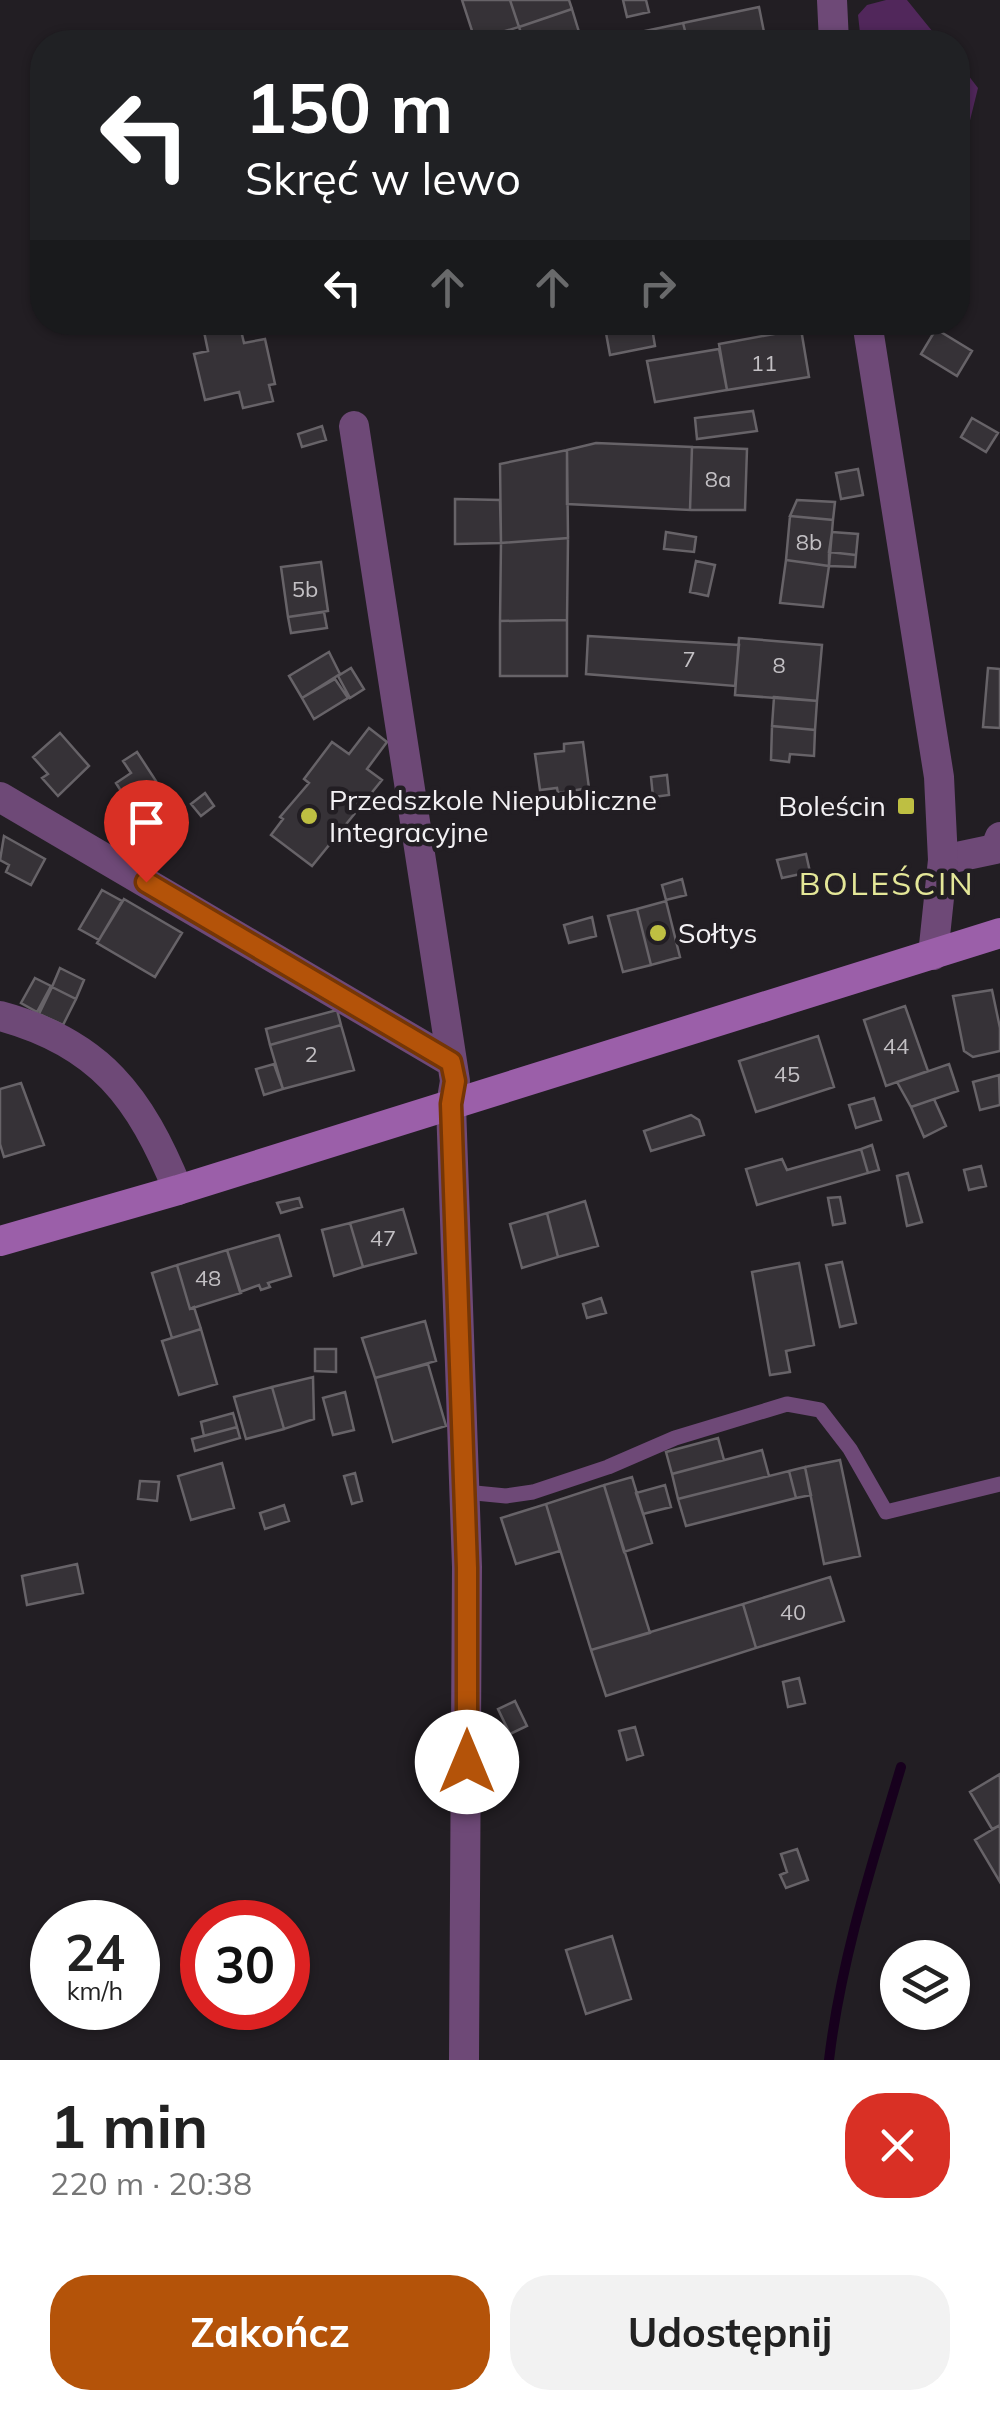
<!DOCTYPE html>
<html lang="pl">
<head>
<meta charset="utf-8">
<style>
	:root { --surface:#fff; --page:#f2f2f2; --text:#222; --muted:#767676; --accent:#b45309 }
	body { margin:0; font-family:Mulish,sans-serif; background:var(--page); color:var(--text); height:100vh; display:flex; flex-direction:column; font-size:38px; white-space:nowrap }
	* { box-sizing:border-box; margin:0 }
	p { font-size:32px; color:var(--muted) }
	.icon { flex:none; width:55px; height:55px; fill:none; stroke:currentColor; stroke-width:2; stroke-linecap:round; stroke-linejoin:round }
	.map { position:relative; height:2060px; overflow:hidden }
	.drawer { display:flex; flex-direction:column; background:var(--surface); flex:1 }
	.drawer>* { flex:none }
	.banner { position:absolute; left:30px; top:30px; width:940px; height:305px; border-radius:40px; box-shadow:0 2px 8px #0004; background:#202124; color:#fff; overflow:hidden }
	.controls { position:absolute; left:880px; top:1940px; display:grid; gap:20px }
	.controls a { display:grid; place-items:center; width:90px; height:90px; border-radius:50%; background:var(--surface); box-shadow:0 2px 8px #0004; font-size:50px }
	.speed { position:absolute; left:30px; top:1900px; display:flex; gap:20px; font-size:50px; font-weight:700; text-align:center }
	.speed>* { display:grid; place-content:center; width:130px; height:130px; border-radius:50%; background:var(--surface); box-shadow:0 2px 8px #0004; line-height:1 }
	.speed small { font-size:25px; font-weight:400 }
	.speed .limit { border:15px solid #d22; background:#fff; color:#111 }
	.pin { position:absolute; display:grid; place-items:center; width:85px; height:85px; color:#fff; margin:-102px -42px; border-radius:50% 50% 50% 0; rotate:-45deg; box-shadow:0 0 10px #0007 }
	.pin .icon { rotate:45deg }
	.me { position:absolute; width:110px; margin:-55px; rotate:0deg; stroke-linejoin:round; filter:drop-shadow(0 0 8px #0008) }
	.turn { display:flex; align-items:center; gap:35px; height:210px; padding:0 50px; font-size:45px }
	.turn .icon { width:130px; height:130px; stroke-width:2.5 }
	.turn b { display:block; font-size:70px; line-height:85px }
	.lanes { display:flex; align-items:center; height:95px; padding:0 50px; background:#0003; justify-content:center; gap:50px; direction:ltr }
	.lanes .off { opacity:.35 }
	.round { display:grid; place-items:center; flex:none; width:105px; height:105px; border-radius:40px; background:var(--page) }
	.head { display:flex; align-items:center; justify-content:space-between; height:170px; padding:0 50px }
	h1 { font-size:60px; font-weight:700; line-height:75px }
	.primary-button { display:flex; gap:20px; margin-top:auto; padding:20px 50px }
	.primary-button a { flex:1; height:115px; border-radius:40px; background:var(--accent); color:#fff; font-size:40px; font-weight:700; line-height:115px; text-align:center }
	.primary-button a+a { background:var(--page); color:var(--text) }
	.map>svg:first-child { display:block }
	.green { fill:#51275b }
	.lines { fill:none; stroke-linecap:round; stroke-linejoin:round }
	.stream { stroke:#17001d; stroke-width:10 }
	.building { fill:#363237; stroke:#676368; stroke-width:2.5 }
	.service { stroke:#6e4977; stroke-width:15 }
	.minor { stroke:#6e4977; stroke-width:30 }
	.tertiary { stroke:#6e4977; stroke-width:30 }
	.secondary { stroke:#9b5fa9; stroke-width:30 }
	.route-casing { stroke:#753606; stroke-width:25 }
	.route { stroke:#b45309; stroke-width:18 }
	.poi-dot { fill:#bebf42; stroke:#221e23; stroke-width:4 }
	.labels { text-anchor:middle; stroke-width:9; stroke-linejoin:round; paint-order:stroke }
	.number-label { font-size:22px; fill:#c3c0c4 }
	.poi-label { font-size:28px; fill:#f2f0f3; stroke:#221e23; text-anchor:start }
	.quarter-label { font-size:32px; letter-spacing:2.5px; fill:#e4e798; stroke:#221e23 }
</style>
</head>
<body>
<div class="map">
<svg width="1000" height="2060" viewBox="0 0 1000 2060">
	<rect width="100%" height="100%" fill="#221e23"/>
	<!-- green -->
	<path class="green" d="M886,0H907L941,42H861L858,15L867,5Z
		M958,62L978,88L958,169Z"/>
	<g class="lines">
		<!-- stream -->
		<path class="stream" d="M829,2060C841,1959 872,1864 901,1767"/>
	</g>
	<!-- building -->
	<path class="building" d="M462,0H510L519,27L475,40Z
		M510,0H569L572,9L519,27Z
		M623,0H646L649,12L627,17Z
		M759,7L766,42H688L683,23Z
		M572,9L582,42H524L519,27Z
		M683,23L688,42H593Z
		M202,322H239L244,343L265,339L275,384L269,385L273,401L243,408L239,392L205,400L194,354L208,351Z
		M604,322H651L655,346L610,355Z
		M801,329L809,377L727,390L719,344Z
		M936,329L972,351L957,376L921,354Z
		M719,349L727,390L655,402L647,361Z
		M753,411L757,431L697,439L695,418Z
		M972,418L998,433L986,452L961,437Z
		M322,426L326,440L302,447L298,434Z
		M596,443L692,447L690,510L567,504V450Z
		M692,447L747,449L745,510H690Z
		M567,450L568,538L501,543L500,464Z
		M858,469L863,495L841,499L836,473Z
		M455,499L500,500L501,543L455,544Z
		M797,500L835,502L833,520L790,516Z
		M790,516L833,520L829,566L786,560Z
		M666,532L696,537L694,552L664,549Z
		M832,532L858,534L856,555L829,552Z
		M568,538L567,620L500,621L501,543Z
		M829,552L856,555L855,567L829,566Z
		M786,560L829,566L823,607L780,603Z
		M696,561L715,565L708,596L690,592Z
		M321,562L328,611L288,617L281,567Z
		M324,612L327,628L291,633L288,617Z
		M567,620V676H500V621Z
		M588,636L739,645L735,686L586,674Z
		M739,638L822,645L817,701L735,695Z
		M329,652L340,674L302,698L289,676Z
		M351,668L364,689L350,698L338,676Z
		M988,668L1000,669V728L983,727Z
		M335,679L348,698L314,719L302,698Z
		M774,697L817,701L815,730L772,726Z
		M772,726L815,730L814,756L790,754L789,762L771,760Z
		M369,728L387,742L367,769L382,780L312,866L271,835L283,819L280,817L309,783L304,779L332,742L349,754Z
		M60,733L89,766L58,796L42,778L48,774L33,757Z
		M583,742L589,788L558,793L557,788L540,790L535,754L564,751V744Z
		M137,752L156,781L126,799L116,783L131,773L123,761Z
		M667,775L669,795L653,797L651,777Z
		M205,793L214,806L201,816L191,804Z
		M4,836L45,859L31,885L6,872L9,865L0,860Z
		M806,854L810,872L782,878L777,860Z
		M682,879L686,895L666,900L662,885Z
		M102,890L122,901L99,940L79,929Z
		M124,899L182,933L155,977L97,943Z
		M666,901L680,957L651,965L637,909Z
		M637,909L651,965L623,972L608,916Z
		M592,917L596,936L569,943L564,925Z
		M60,968L84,980L76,999L52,987Z
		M35,978L51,986L37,1012L21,1003Z
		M52,987L76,999L63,1025L39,1014Z
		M992,990L1000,1028V1051L973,1057L964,1051L953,996Z
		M905,1006L928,1071L886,1086L864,1020Z
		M337,1010L341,1025L270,1045L266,1029Z
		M341,1025L354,1070L283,1089L270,1045Z
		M818,1036L834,1087L756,1112L739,1061Z
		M274,1064L283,1089L264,1095L256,1069Z
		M949,1064L958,1091L911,1107L897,1082Z
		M999,1075L1000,1105L980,1110L973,1082Z
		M21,1083L44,1145L4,1157L0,1144V1089Z
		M874,1098L881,1120L856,1128L849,1105Z
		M934,1099L946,1126L924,1137L911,1107Z
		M691,1115L699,1120L704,1135L651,1151L644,1131Z
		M872,1145L879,1170L868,1173L861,1149Z
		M861,1149L868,1173L757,1205L746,1169L782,1159L787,1170Z
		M981,1166L986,1186L969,1190L964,1170Z
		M908,1173L922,1222L907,1226L897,1176Z
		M840,1197L845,1223L833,1225L828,1198Z
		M299,1198L302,1207L281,1213L277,1203Z
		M585,1201L598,1246L558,1257L547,1213Z
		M403,1209L416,1253L363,1267L350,1223Z
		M547,1213L558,1257L522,1268L510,1224Z
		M350,1223L363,1267L334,1276L322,1230Z
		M279,1235L291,1276L268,1283L270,1287L261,1290L259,1285L240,1292L227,1250Z
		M227,1250L241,1293L190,1309L177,1265Z
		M842,1262L856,1323L840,1327L826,1265Z
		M799,1263L814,1345L786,1351L790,1372L770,1375L752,1272Z
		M177,1265L190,1309L194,1307L201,1329L172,1338L152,1273Z
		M601,1298L606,1313L587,1318L583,1304Z
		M425,1321L436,1361L375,1378L362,1338Z
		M201,1329L217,1384L179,1395L162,1341Z
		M315,1349H336V1372L315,1371Z
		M428,1364L446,1426L393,1442L375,1378Z
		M313,1377L314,1419L284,1429L272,1387Z
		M272,1387L284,1429L246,1439L234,1397Z
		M345,1392L354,1430L333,1435L323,1398Z
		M233,1413L237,1427L204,1436L201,1422Z
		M237,1427L240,1438L195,1451L192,1439Z
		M718,1438L724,1460L672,1474L666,1452Z
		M762,1450L769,1476L678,1499L672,1474Z
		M840,1460L860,1556L824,1564L805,1467Z
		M222,1463L234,1508L191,1520L178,1476Z
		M805,1467L811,1495L796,1498L789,1471Z
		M789,1471L796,1498L686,1526L678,1499Z
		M355,1473L362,1501L352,1504L344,1476Z
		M632,1477L652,1543L624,1552L604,1485Z
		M140,1481L159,1482L157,1501L138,1499Z
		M604,1485L650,1633L591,1650L546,1504Z
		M665,1485L671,1507L643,1514L636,1493Z
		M546,1504L560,1551L516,1564L501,1518Z
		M284,1505L289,1521L265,1529L260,1513Z
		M77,1564L83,1593L27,1605L22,1576Z
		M830,1577L844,1621L756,1648L743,1604Z
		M743,1604L756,1648L606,1696L591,1650Z
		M799,1678L805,1703L788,1707L783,1682Z
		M515,1701L527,1726L510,1734L498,1709Z
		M635,1727L643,1755L627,1760L619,1731Z
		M1000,1774V1825L992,1829L970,1792Z
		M1000,1825V1882L975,1840Z
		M797,1849L808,1880L786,1888L780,1875L787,1872L781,1854Z
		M612,1936L631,1999L586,2014L566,1950Z"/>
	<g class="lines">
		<!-- service -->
		<path class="service" d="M465,1492L506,1496L533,1492L608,1467L675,1438L787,1404L820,1410L850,1449L886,1512L1000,1484"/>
		<!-- minor -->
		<path class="minor" d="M354,426L455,1081L451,1105L467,1567L464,2060
			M0,797L451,1062
			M943,860L995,849L1000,837
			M0,1016C100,1043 140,1097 178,1190"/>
		<!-- tertiary -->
		<path class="tertiary" d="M832,0L834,42
			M867,322L939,777L943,860L933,955"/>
		<!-- secondary -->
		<path class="secondary" d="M0,1241L178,1190L1000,933"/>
	</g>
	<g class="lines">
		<defs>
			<path id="route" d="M146,882L451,1062L455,1081L451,1104L467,1568V1762"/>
		</defs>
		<!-- route casing -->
		<use href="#route" class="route-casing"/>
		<!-- route -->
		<use href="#route" class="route"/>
	</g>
	<!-- markers -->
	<g class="poi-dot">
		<rect x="896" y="796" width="20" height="20" rx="5"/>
		<circle cx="309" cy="816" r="10"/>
		<circle cx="658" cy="933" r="10"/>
	</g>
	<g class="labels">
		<!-- number labels -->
		<g class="number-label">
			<text x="764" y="371">11</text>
			<text x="718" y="487">8a</text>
			<text x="809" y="550">8b</text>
			<text x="305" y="597">5b</text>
			<text x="689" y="667">7</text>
			<text x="779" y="673">8</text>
			<text x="896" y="1054">44</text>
			<text x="311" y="1062">2</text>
			<text x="787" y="1082">45</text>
			<text x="383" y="1246">47</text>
			<text x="208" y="1286">48</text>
			<text x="793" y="1620">40</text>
		</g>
		<!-- poi labels -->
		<g class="poi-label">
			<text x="329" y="810">Przedszkole Niepubliczne<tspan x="329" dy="32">Integracyjne</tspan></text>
			<text x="886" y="816" text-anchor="end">Boleścin</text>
			<text x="678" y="943">Sołtys</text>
		</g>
		<!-- quarter labels -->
		<g class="quarter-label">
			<text x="887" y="895">BOLEŚCIN</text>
		</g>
	</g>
</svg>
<div class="controls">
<a><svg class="icon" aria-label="layers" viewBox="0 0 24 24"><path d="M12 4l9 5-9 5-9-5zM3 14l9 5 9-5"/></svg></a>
</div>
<div class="speed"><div>24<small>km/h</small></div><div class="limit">30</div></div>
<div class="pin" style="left:146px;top:882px;background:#d93025"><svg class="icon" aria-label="arrive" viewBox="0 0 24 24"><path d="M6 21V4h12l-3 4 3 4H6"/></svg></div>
<svg class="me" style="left:467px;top:1762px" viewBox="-20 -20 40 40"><circle r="19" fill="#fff"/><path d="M0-13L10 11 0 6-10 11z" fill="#b45309"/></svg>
<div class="banner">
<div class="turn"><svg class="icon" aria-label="left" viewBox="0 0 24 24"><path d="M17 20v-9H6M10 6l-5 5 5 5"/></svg><div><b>150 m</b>Skręć w lewo</div></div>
<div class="lanes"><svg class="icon" aria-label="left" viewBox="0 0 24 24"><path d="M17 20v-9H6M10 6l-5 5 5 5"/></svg><svg class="icon off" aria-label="ahead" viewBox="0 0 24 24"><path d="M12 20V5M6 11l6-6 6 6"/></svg><svg class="icon off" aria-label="ahead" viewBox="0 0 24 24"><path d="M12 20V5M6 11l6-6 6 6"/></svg><svg class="icon off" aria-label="right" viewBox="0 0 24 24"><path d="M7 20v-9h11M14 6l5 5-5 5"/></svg></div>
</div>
</div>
<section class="drawer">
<div class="head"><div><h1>1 min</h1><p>220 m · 20:38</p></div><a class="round" style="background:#d93025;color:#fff"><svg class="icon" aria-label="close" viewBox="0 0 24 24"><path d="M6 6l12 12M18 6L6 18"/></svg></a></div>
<div class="primary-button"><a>Zakończ</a><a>Udostępnij</a></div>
</section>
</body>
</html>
